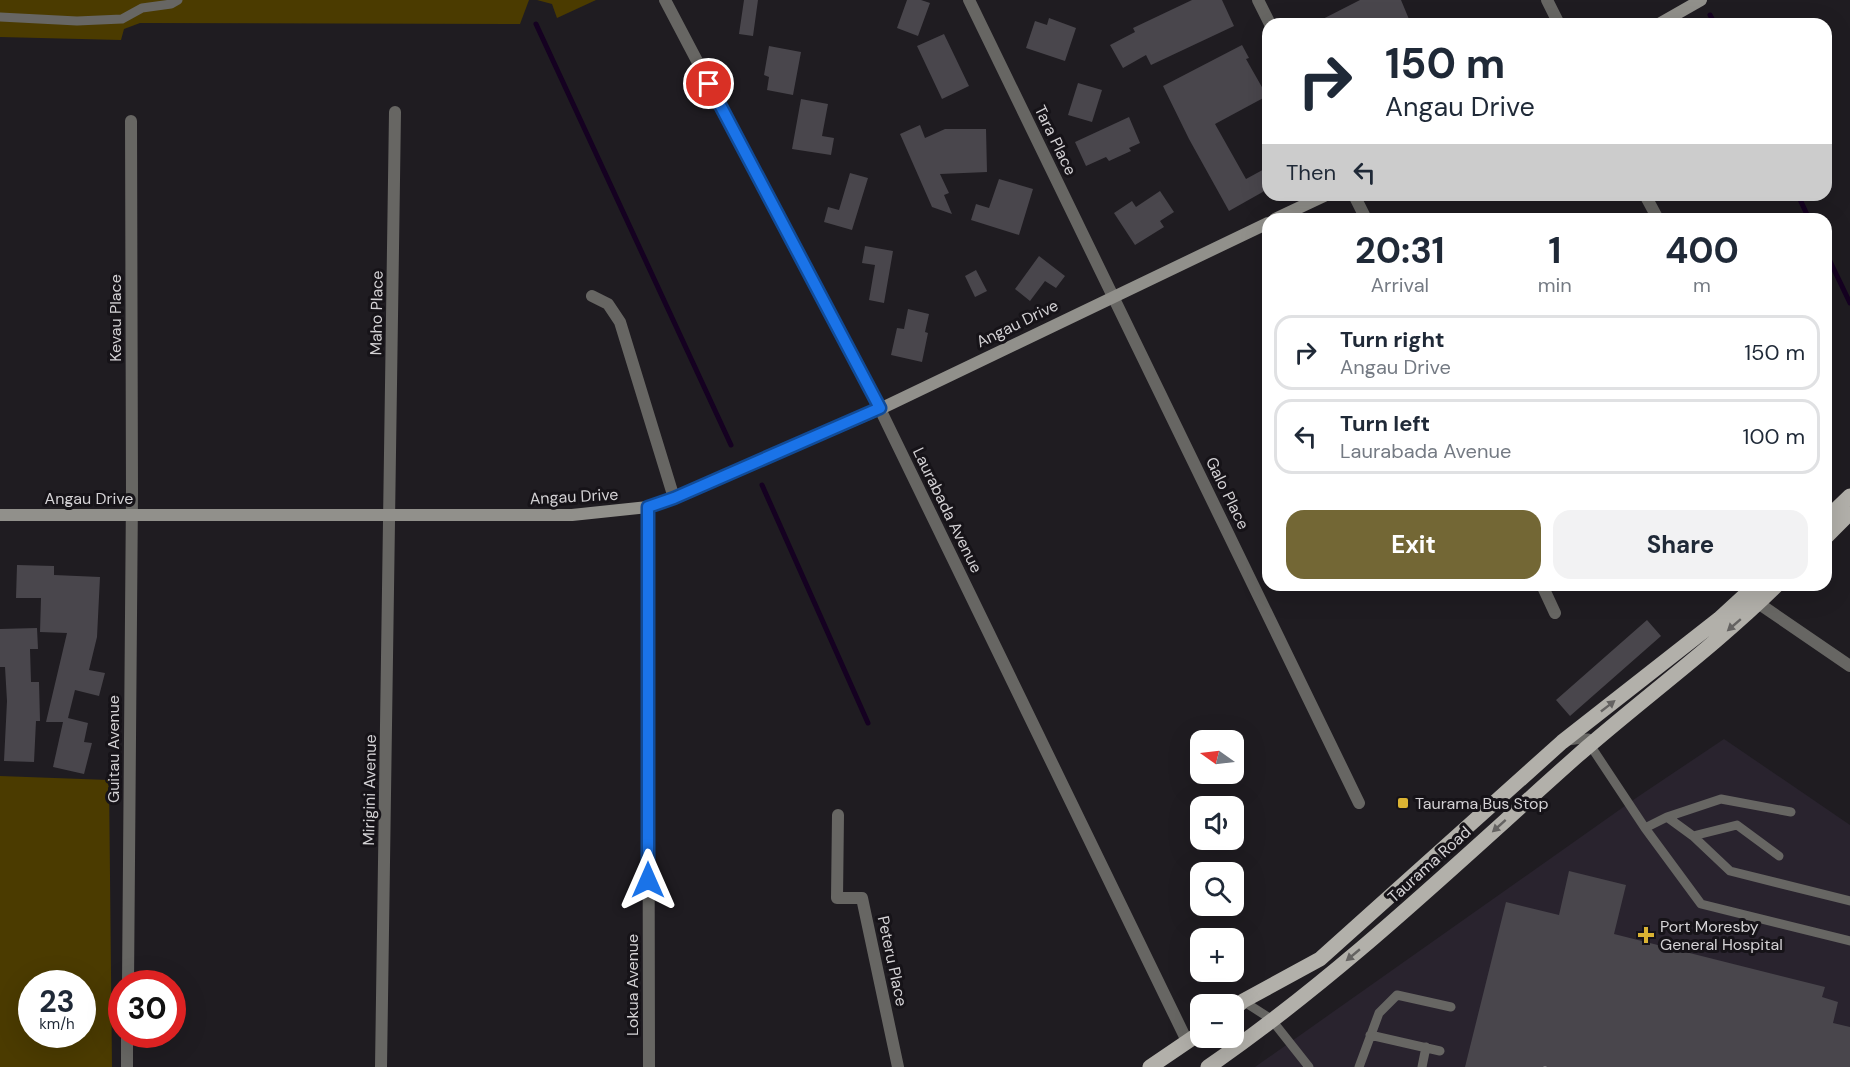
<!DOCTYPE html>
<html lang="en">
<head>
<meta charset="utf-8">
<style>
	:root { --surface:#fff; --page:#f2f2f3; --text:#1f2937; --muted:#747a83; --line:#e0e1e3; --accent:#736735 }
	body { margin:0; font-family:"DM Sans",sans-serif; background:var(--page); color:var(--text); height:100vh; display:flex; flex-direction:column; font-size:22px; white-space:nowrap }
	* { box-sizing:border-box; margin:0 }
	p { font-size:20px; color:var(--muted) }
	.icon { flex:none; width:33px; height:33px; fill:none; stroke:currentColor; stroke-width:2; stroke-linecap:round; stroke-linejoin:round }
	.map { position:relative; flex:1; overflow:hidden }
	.sheet { position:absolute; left:1262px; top:213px; width:570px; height:378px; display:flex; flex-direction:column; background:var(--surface); border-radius:18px; box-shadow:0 6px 24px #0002 }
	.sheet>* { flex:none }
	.top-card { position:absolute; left:1262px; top:18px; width:570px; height:183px; border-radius:18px; box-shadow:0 6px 24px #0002; background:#fff; color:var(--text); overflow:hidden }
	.needle { width:39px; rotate:284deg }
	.tools { position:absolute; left:1190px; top:730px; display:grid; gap:12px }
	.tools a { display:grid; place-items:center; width:54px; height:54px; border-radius:12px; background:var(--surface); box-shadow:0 6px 24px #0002; font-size:30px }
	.speed { position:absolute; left:18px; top:970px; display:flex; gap:12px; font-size:30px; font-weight:700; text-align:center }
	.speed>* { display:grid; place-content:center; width:78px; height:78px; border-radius:50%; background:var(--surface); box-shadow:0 6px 24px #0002; line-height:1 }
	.speed small { font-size:15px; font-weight:400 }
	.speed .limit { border:9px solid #d22; background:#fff; color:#111 }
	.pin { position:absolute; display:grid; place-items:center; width:51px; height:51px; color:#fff; margin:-26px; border:3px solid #fff; border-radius:50%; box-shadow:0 2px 6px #0007 }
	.me { position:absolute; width:66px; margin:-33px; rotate:0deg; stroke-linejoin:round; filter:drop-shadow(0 0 4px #0008) }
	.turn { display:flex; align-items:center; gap:21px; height:126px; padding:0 24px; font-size:27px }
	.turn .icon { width:78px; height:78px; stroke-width:2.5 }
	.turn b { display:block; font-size:42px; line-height:51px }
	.then { display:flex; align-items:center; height:57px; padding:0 24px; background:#0003; gap:12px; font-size:22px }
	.eta { display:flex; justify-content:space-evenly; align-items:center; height:102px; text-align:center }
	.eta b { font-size:36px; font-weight:700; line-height:42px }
	.button { display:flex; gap:12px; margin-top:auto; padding:12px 24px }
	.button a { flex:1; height:69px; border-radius:18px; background:var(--accent); color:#fff; font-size:24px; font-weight:700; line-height:69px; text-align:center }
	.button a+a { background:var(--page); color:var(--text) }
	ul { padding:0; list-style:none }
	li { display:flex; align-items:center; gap:18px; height:75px; margin:0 12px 9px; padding:0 12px; border:3px solid var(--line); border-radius:18px }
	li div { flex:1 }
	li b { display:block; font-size:22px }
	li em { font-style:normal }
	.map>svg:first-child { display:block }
	.built { fill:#29232e }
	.green { fill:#4b3b00; fill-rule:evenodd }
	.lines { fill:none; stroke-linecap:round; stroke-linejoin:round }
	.stream { stroke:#150121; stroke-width:5 }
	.building { fill:#49464c }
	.path { stroke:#787579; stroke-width:3; stroke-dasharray:6 3; stroke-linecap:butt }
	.lane { stroke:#676663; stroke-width:9 }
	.street { stroke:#676663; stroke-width:12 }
	.secondary { stroke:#91908b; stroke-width:12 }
	.primary { stroke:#b2b0aa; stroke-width:15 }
	.oneway { fill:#646261 }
	.route-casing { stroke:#114b97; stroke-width:15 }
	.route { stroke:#1a73e8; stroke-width:10 }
	.poi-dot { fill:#dab333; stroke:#161318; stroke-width:2 }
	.labels { text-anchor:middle; stroke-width:6; stroke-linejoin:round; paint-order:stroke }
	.street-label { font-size:16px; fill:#d4d2d5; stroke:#161318 }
	.poi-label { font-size:16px; fill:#d4d2d5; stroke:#161318; text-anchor:start }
</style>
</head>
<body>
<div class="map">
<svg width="1850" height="1067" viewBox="0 0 1850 1067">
	<rect width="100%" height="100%" fill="#1f1c21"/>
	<!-- built -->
	<path class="built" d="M1724,739L1850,825V1067H1255L1639,796Z"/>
	<!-- green -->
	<path class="green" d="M0,0H529L520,24L140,23L124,29L121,40L0,37Z
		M537,0H596L557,18L552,4Z
		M0,776L109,780L112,1067H0ZM32,984H82V1035H32Z"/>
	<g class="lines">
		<!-- stream -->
		<path class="stream" d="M1710,15L1715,24
			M536,24L731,445
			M1798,195L1809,219
			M1826,253L1850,303
			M762,485L868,723"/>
	</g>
	<!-- building -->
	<path class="building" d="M744,0H758L753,36L739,34Z
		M907,0H921L930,3L918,36L897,28Z
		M1192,0H1222L1234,26L1151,65L1146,55L1123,68L1110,45L1135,32L1133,28Z
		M1360,0H1401L1411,24H1313Z
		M1049,18L1076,28L1065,61L1026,48L1035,21L1047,25Z
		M944,34L969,86L942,99L917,46Z
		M1242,45L1249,58L1246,59L1267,96L1215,124L1246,179L1268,167V189L1229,211L1189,139L1163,86Z
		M769,46L801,52L793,95L767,90L769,77L764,75Z
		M1078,83L1102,90L1092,122L1068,115Z
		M801,99L828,104L822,136L834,138L831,155L792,149Z
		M1129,117L1140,143L1129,148L1131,151L1109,161L1106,157L1086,166L1075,142Z
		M920,125L925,138L945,129H986L987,172L940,174L949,193L944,195L952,214L932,207L900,134Z
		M850,173L868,178L852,230L824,222L828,207L839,210Z
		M999,179L1033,189L1019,235L971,220L976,204L989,208Z
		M1160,191L1174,212L1160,221L1164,227L1135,245L1114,213L1132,201L1136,207Z
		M865,246L893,251L884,303L869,300L875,265L862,263Z
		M1039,256L1065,276L1056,288L1045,281L1030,301L1015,289Z
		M976,270L987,291L975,297L965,276Z
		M908,309L929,314L925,332L928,333L922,362L891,355L897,328L904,329Z
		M17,565L54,566V575L100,577L97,637L89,670L105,673L99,696L75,690L68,718L88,723L84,742L92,743L84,774L53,767L63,722H46L67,633L40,632L41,598H16Z
		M1647,620L1661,636L1570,716L1556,700Z
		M37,628L38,649H30L31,682H39L40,721H36L34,762L4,761L7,701L5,667H0V629Z
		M1569,871L1626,885L1614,934L1825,987L1822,997L1838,1002L1833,1023L1850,1027V1067H1465L1506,902L1559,915Z"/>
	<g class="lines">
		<!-- path -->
		<path class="path" d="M1545,1066V1067"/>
		<!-- lane -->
		<path class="lane" d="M0,17L77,21L122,19L142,8L171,4L178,0
			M1568,741L1588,738L1590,745L1645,828L1701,904L1850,941
			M1667,817L1721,799L1791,812
			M1645,828L1667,817L1693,836L1730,871L1850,901
			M1693,836L1737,825L1779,856
			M1243,1001L1271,1019L1309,1067
			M1370,1035L1440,1051
			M1359,1067L1379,1013L1397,995L1451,1007
			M1422,1067L1426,1047"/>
		<!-- street -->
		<path class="street" d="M665,0L880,409L1187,1041
			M969,0L1359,803
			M1258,0L1270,24
			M1547,0L1559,24
			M1354,195L1366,219
			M1645,195L1658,219
			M592,296L608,304L620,322L674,498
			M648,507L649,1067
			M1542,585L1555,613
			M1758,603L1850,666
			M838,815L837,898H862L898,1067
			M128,984L132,494L131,121
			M127,1067V1035
			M381,1067L395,112"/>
		<!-- secondary -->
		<path class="secondary" d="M1659,24L1701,0
			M1275,219L1326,195
			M0,515H572L648,507L674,498L880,409L1268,223"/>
		<!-- primary -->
		<path class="primary" d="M1826,519L1850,496
			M1826,537L1850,513
			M1233,1010L1243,1001L1320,959L1562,742L1719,619L1756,585
			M1150,1067L1200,1033
			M1208,1067C1340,976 1457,863 1576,757C1642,699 1714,647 1777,585"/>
	</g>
	<!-- one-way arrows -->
	<defs><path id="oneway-solid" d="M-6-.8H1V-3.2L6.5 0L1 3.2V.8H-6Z" transform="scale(1.5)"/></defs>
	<g class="oneway">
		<use href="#oneway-solid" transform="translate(1734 625) rotate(139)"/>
		<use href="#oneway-solid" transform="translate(1608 706) rotate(-38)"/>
		<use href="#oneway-solid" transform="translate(1499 826) rotate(138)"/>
		<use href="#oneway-solid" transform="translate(1353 955) rotate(140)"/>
	</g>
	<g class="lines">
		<defs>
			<path id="route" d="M648,880V507L674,498L880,408L709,84"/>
		</defs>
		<!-- route casing -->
		<use href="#route" class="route-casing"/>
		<!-- route -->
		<use href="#route" class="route"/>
	</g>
	<!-- markers -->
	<g class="poi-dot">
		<rect x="1397" y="797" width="12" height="12" rx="3"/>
		<path d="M1643 926h6v6h6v6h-6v6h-6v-6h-6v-6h6z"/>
	</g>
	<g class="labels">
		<!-- street labels -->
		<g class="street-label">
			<text transform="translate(1056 140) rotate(64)" y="6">Tara Place</text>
			<text transform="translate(376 313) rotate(-89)" y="6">Maho Place</text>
			<text transform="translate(115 318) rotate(-90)" y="6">Kevau Place</text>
			<text transform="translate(1017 323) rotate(-26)" y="6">Angau Drive</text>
			<text transform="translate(1228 493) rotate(64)" y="6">Galo Place</text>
			<text transform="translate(574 496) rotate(-3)" y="6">Angau Drive</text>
			<text x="89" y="504">Angau Drive</text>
			<text transform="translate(948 510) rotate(64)" y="6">Laurabada Avenue</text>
			<text transform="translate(113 749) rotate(-90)" y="6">Guitau Avenue</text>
			<text transform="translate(369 790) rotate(-89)" y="6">Mirigini Avenue</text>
			<text transform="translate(1429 864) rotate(-42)" y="6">Taurama Road</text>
			<text transform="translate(893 961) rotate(78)" y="6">Peteru Place</text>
			<text transform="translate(632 985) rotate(-90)" y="6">Lokua Avenue</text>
		</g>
		<!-- poi labels -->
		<g class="poi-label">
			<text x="1415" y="809">Taurama Bus Stop</text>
			<text x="1660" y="932">Port Moresby<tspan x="1660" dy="18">General Hospital</tspan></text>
		</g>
	</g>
</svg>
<div class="tools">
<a><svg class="needle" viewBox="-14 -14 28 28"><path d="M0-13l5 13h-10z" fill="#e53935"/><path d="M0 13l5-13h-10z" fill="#747a83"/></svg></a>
<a><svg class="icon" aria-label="sound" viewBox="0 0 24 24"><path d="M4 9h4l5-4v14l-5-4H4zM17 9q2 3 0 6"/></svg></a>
<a><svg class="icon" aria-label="search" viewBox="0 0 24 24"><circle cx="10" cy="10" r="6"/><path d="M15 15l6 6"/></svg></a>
<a>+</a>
<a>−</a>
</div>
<div class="speed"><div>23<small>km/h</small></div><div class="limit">30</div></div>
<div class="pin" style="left:709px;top:84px;background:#d93025"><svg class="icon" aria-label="arrive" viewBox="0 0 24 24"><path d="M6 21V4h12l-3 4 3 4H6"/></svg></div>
<svg class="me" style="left:648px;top:880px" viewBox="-20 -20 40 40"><path d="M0-17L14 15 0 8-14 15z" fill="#1a73e8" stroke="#fff" stroke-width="4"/></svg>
<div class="top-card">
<div class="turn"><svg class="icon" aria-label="right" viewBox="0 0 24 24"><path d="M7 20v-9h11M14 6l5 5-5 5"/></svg><div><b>150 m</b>Angau Drive</div></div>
<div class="then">Then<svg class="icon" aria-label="left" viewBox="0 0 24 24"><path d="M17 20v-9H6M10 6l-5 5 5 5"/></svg></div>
</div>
<section class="sheet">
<div class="eta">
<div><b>20:31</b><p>Arrival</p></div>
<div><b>1</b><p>min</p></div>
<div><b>400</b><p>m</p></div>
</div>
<ul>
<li><svg class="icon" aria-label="right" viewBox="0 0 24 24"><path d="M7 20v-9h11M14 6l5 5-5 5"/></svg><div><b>Turn right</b><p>Angau Drive</p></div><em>150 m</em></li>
<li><svg class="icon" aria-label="left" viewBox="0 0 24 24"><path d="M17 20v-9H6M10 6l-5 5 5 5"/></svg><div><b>Turn left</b><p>Laurabada Avenue</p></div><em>100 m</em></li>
</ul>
<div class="button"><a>Exit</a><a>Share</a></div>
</section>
</div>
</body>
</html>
